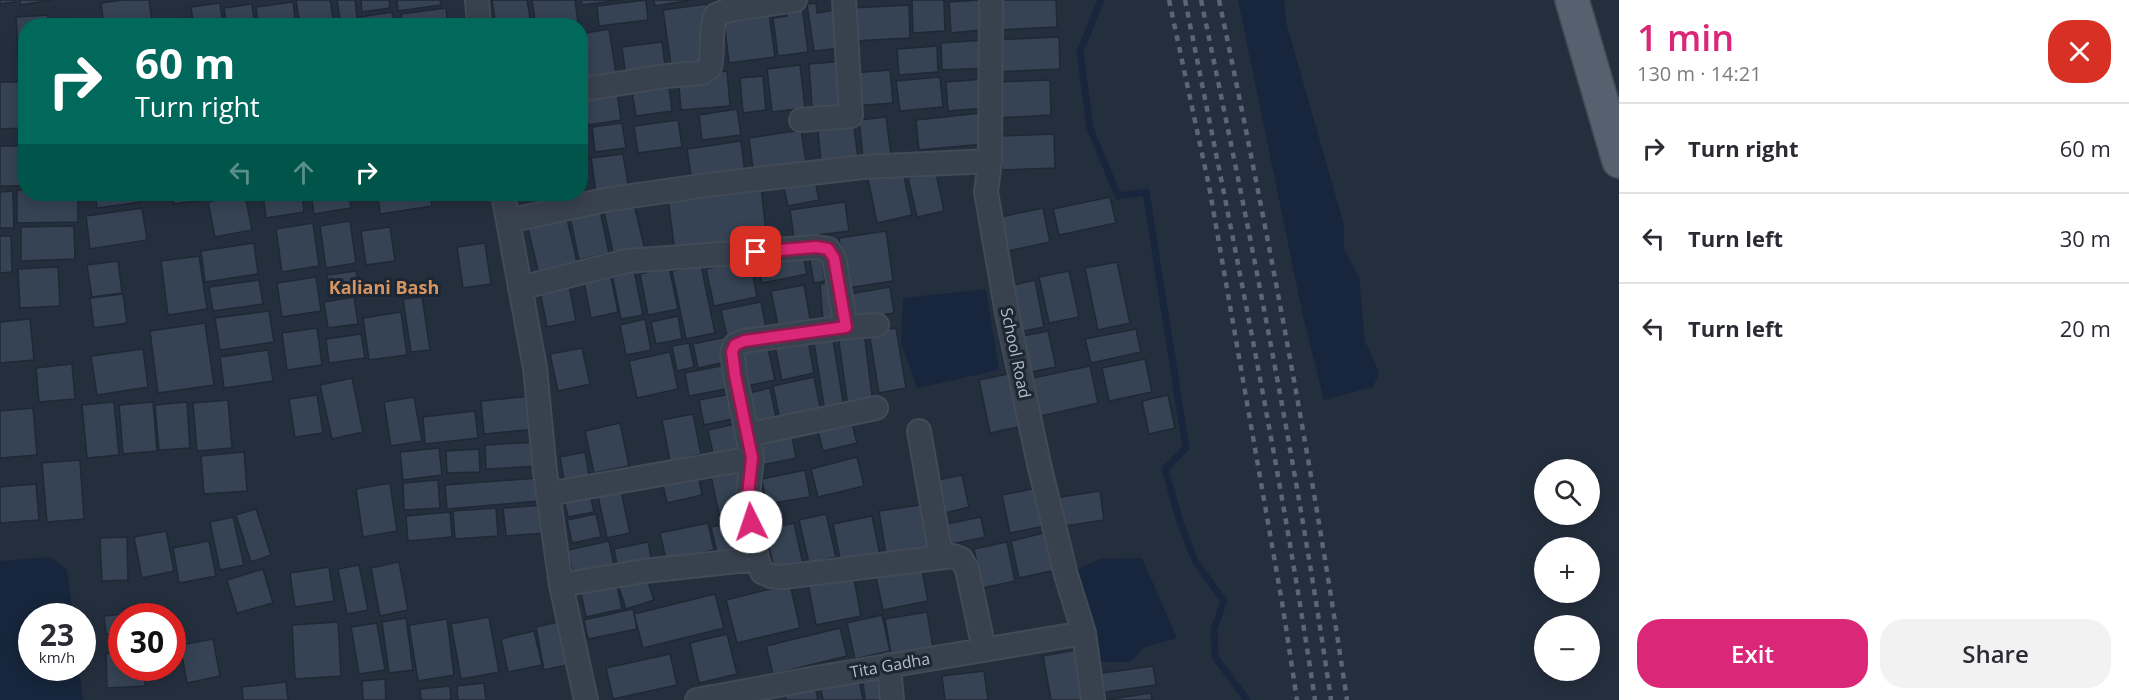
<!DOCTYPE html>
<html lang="en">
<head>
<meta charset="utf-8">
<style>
	:root { --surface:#fff; --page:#f2f2f3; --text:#2b2b33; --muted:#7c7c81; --line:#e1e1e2; --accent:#db2777 }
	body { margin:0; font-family:"Open Sans",sans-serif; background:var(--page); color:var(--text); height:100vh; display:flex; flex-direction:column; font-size:22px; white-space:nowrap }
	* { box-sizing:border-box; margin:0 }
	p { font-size:20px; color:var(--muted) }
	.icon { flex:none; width:33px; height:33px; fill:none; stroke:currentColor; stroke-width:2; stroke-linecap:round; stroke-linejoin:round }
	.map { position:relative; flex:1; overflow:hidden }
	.details { display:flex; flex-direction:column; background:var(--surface); width:510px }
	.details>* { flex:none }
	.top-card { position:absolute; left:18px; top:18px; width:570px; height:183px; border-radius:24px; box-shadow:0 3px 15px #0003; background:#00695c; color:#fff; overflow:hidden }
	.buttons { position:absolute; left:1534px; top:459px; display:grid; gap:12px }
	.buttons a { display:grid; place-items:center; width:66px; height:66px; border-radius:50%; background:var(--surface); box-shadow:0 3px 15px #0003; font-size:30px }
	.speed { position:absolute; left:18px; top:603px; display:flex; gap:12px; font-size:30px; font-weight:700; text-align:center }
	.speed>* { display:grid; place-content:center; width:78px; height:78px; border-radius:50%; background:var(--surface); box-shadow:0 3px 15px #0003; line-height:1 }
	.speed small { font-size:15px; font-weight:400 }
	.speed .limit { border:9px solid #d22; background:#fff; color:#111 }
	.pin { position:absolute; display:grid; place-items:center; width:51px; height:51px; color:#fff; margin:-26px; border-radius:12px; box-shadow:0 3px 9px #0006 }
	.me { position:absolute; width:66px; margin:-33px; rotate:356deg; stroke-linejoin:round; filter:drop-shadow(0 0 4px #0008) }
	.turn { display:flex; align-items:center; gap:21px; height:126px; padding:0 18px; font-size:27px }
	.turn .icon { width:78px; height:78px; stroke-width:2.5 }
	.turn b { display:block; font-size:42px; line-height:51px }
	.lanes { display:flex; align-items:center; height:57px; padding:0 18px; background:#0003; justify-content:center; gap:30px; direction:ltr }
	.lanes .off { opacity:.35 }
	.round { display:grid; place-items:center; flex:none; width:63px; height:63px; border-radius:24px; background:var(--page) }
	.headline { display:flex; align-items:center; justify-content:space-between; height:102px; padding:0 18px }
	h1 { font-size:36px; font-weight:600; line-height:45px; color:var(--accent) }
	.action { display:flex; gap:12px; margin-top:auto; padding:12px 18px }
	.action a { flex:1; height:69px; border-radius:24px; background:var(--accent); color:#fff; font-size:24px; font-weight:600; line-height:69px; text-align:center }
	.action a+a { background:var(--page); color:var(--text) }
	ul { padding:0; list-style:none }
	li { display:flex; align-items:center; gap:18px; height:90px; padding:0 18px; border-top:2px solid var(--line) }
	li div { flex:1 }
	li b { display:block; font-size:22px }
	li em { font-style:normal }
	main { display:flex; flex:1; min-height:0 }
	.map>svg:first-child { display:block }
	.water { fill:#17263c }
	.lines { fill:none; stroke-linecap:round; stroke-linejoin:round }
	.stream { stroke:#17263c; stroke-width:7 }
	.building { fill:#364354; stroke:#1f2835; stroke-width:1.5 }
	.street-casing { stroke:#414a57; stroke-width:26 }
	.primary-casing { stroke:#414a57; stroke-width:36 }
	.street { stroke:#38414e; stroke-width:22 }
	.primary { stroke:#56606e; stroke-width:33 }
	.rail { stroke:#5a6575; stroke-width:4.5; stroke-dasharray:6 6; stroke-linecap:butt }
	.route-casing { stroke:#8e194d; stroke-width:15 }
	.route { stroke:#db2777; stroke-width:10 }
	.labels { text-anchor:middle; stroke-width:6; stroke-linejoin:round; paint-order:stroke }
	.street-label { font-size:16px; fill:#b4bcc9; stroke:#1d2633 }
	.neighbourhood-label { font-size:18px; font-weight:bold; fill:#d59563; stroke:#1d2633 }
</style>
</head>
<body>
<main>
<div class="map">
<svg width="1619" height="700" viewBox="0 0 1619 700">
	<rect width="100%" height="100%" fill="#242f3e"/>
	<!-- water -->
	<path class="water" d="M1238,0H1284L1286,22L1344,225V249L1359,277L1365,341L1379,373L1373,387L1324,400L1303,316Z
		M986,289L999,370L917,388L901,342L903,298Z
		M50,557L67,570L73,616H32V668H79L83,700H0V561Z
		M1142,558L1177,638L1145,647L1130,662H1100L1072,572L1100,559Z"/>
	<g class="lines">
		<!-- stream -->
		<path class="stream" d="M1101,0L1080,52L1090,128L1118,196L1146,192L1186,448L1165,469L1180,522L1195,561L1224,601L1214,629L1215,657L1247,700"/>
	</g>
	<!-- building -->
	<path class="building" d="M0,0H14L15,2L0,4Z
		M20,0H52L20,5Z
		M123,0H149L152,22L131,26H104L101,3Z
		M296,0H330L334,22L300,26Z
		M337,0H355L358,26H341Z
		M361,0H389L390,8L362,12Z
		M397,0H440L441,5L398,11Z
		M492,0H527L531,23L496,26Z
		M532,0H575L578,22L536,26Z
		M581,0H621L582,5Z
		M646,0L648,20L599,26L597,6Z
		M654,0H692L655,6Z
		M912,0H944L945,31L913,33Z
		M979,0L982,30L951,33L949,2Z
		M995,0H1056L1057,27L996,30Z
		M293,2L296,26H258L256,7Z
		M220,3L223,26H194L191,7Z
		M816,3L817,13L837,10L842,48L814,51L807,4Z
		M252,4L255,26H227L224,8Z
		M707,4L716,66L672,72L663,10Z
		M909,5L910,38L854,41L852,8Z
		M802,6L808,52L778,56L773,18L787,16L786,8Z
		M446,8L448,26H403L401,14Z
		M392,12L394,26H361L360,17Z
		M769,13L775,57L729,63L724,19Z
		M48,15V26H26V70H19L16,17Z
		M188,17L189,26H156V22Z
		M62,18L93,20L92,26H61Z
		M609,29L617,79L584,85L580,64V34Z
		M1059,37L1060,69L994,72L993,40Z
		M985,40L986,68L942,70L941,43Z
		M662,42L666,73L626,78L622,47Z
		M937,46L938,72L899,75L897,49Z
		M844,61L848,105L812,108L809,64Z
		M800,65L805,108L772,112L767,69Z
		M890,70L893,103L854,106L851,73Z
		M727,71L730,106L681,110L678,76Z
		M763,76L766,110L743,113L740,78Z
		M940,77L943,107L900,111L896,81Z
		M668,79L672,111L636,116L631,85Z
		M985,79L987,108L948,111L946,82Z
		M1050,80L1051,115L996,118L995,82Z
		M0,82H25V128L0,129Z
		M617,92L621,120L588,125L584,98Z
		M737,109L741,135L702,140L699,115Z
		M981,113L984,144L919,150L916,120Z
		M886,117L891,155L863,158L859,120Z
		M678,120L682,147L638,153L634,126Z
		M622,123L626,148L595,152L592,127Z
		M854,127L858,159L821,163L818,131Z
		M801,130L807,169L754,176L749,138Z
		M584,131L588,159L580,160V132Z
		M1054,134L1055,168L1002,170L1000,136Z
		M741,141L745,174L692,182L687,149Z
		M0,146H26V186H0Z
		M623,154L629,189L596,194L591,158Z
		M903,172L912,215L877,223L868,179Z
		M936,173L944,211L917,217L908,178Z
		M814,175L819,200L788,206L782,181Z
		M761,186L767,242L675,253L668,198Z
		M17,190H26V194H78V222L17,223Z
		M13,191L14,228H0V192Z
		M95,194H140L141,202L97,208Z
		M172,194H216V198L174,204Z
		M245,194L252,230L215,237L208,202Z
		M263,194H302L304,212L266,218Z
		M311,194H349L351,208L314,214Z
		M394,194H430L432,206L380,214L378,196Z
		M1110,197L1116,223L1059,235L1053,209Z
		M633,200L646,254L615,261L603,207Z
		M845,202L849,231L794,238L790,210Z
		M599,206L609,253L579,260L569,212Z
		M142,208L147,240L90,249L86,216Z
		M1043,208L1050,242L1008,251L1001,217Z
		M567,219L578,266L539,275L528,228Z
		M350,221L356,263L326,268L320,226Z
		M313,223L319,266L282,272L276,229Z
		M74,226L75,259L21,261V227Z
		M390,227L395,261L366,265L361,231Z
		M886,231L893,281L847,288L839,238Z
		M0,236H11L12,272L0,273Z
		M254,243L258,274L205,282L201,251Z
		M485,243L491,284L463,288L457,247Z
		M801,247L807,274L762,283L756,256Z
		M829,251L832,268L823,269L825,281L814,283L809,255Z
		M199,256L207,309L168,315L161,261Z
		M750,259L757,297L714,306L706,269Z
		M118,261L122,293L92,297L87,265Z
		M1117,262L1130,323L1098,330L1085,268Z
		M633,265L643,315L621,319L611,270Z
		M701,265L715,333L686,339L672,271Z
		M58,267L60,306L20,308L18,269Z
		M669,267L678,309L648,315L640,274Z
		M356,271L359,293L330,297L327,275Z
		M1069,271L1079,317L1049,323L1039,277Z
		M610,272L618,312L591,318L583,277Z
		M316,277L321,311L282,317L277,283Z
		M259,280L263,304L213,311L209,287Z
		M1035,280L1044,327L1019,332L1009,286Z
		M838,282L832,319L823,320L820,284Z
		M569,285L576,321L547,327L540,291Z
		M804,285L811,324L779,330L771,291Z
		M890,287L894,313L847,320L843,295Z
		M123,294L127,323L94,328L90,298Z
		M354,297L358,324L328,328L324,302Z
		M422,297L430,350L411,352L403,299Z
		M761,302L766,328L727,336L721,310Z
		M269,311L274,342L220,350L215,318Z
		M401,312L407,355L369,360L363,318Z
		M678,316L682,339L656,344L651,322Z
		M30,319L34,360L0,363V322Z
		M645,319L651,350L626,355L620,325Z
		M205,323L214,385L158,393L150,331Z
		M317,328L322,365L287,370L282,333Z
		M896,328L906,388L879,393L869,332Z
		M1136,329L1141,352L1091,363L1085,339Z
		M864,331L873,404L848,407L838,335Z
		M1048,331L1056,367L1026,373L1018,337Z
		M832,333L844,408L825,412L813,336Z
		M361,334L365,358L329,363L326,339Z
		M807,335L814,373L782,380L774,342Z
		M726,337L731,361L698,368L693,344Z
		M766,339L775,380L746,386L738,345Z
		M689,343L694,367L677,371L672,346Z
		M582,348L590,384L558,391L550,354Z
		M143,349L148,387L97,395L91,356Z
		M268,350L273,381L224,388L220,357Z
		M670,352L678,389L637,398L629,361Z
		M1145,359L1152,392L1109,401L1102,368Z
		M72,364L75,399L39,402L36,368Z
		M726,365L731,388L689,396L685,373Z
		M1090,366L1098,403L1041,416L1033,378Z
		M1017,372L1028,425L990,433L979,380Z
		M814,377L822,417L781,425L773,386Z
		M352,378L363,432L332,439L320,385Z
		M770,388L778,427L752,432L744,394Z
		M736,393L741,417L704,425L699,400Z
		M317,395L323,433L295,437L289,399Z
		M1168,395L1175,428L1149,434L1142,401Z
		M532,396L536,429L484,434L481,401Z
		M414,397L422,441L391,446L384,402Z
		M228,400L232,448L197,451L193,403Z
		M114,402L119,455L87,458L82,405Z
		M153,402L157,451L123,454L119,405Z
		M187,402L190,448L159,450L155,405Z
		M33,408L37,455L0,458V411Z
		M475,411L478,438L425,444L423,417Z
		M693,414L701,454L670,461L662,420Z
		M851,419L857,443L823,451L817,427Z
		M620,423L629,466L594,473L585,431Z
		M740,423L746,451L714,458L708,430Z
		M791,431L796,458L757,466L751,439Z
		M539,442L541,466L486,469L485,445Z
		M439,448L442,475L403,480L400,452Z
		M479,449L480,472L447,473L446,451Z
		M244,452L247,491L204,494L201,456Z
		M585,452L589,475L564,480L560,457Z
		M857,457L864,486L818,497L811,469Z
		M80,460L84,519L47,522L42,463Z
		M738,465L747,513L720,518L710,471Z
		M805,470L810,497L766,504L762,479Z
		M698,474L702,495L667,503L662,481Z
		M962,475L969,507L945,513L938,480Z
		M538,478L540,501L447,509L445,485Z
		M438,480L440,508L404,510L403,483Z
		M390,483L397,531L363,537L356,489Z
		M36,484L39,520L0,523V487Z
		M620,486L630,533L607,538L597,491Z
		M1037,488L1045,526L1010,533L1002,495Z
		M589,489L594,512L568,517L563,495Z
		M1100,491L1104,520L1058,527L1054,498Z
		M926,504L932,548L886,554L879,511Z
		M544,505L546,533L506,536L503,508Z
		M496,508L498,536L455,539L453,511Z
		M256,509L271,555L251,562L236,515Z
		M450,512L452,537L408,541L406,516Z
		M596,514L601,537L572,543L567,520Z
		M826,514L836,557L809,563L799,520Z
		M872,516L880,555L841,563L833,524Z
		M233,517L244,565L220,570L210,522Z
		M981,517L985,537L947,545L942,525Z
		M747,520L752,545L717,552L711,527Z
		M708,523L714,550L666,560L660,533Z
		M794,523L803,564L775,572L765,530Z
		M166,531L174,571L142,578L134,537Z
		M1048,532L1056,570L1019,578L1011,541Z
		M127,537L128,580L102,581L100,538Z
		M209,541L216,576L179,583L173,548Z
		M609,541L614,566L573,574L568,550Z
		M648,542L652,562L618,569L614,549Z
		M1007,542L1015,581L982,588L974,549Z
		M399,562L408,610L380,616L371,568Z
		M359,565L368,610L347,614L338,569Z
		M921,565L928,601L883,610L875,573Z
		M329,567L334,601L295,607L290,573Z
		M263,569L273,603L237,613L227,580Z
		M645,572L654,600L626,609L617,581Z
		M853,574L861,616L816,625L808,583Z
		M616,581L622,609L586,617L580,589Z
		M790,584L800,628L737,643L726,600Z
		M715,594L724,628L643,648L634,614Z
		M136,607L137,615L146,614L147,616H122V641L120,633L106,634L104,616L123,614V609Z
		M633,609L637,629L588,639L584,620Z
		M927,612L933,647L891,654L885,619Z
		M882,615L890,651L855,659L847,623Z
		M489,617L499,672L461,679L451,624Z
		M406,618L413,670L389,673L382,622Z
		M447,619L454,675L418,681L409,625Z
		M567,620L576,663L544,670L536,627Z
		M338,622L341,676L295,679L292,625Z
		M377,623L385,670L359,674L351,627Z
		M840,628L847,656L773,674L766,646Z
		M534,631L542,665L508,672L501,639Z
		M727,634L737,674L699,683L690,643Z
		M213,639L220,676L187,683L180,645Z
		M1081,649L1089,700H1051L1043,656Z
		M106,653H122V668H141V675H145V686L107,688Z
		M670,654L677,685L613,699L606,668Z
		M1153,666L1156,685L1099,693L1096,674Z
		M885,670L889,700H865L862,673Z
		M984,671L988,700H945L942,676Z
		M858,674L863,700H823L819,681Z
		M385,679L386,700H363L362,681Z
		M814,681L818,700H786L783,687Z
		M286,682L288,700H243L242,687Z
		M484,683L486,700H458L457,686Z
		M450,686L451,700H421L420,689Z
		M1151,693L1152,700H1104Z"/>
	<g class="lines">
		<defs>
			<path id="street" d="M477,0L479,26
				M991,0L990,161L986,192L1007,313L1039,464L1066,575L1084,633L1093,700
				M580,90L665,76L702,73L710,67C714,49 709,32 716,15L729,10L795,0
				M801,120L851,116L844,0
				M503,194L535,368L545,472L561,585L586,700
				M508,221L610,199L715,184L863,167L990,161
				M520,288L627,261L816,247L828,249L834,258L846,327
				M877,325L846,327L744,341L735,345L732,352L735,375L752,458L747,504L757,559L762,572L771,576L783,577L953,556L961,559L967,569L984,649
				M919,431L941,556
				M747,435L876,408
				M548,494L752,458
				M561,585L644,571L757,559
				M889,665L892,700
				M697,700L816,678L1084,633"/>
			<path id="primary" d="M1572,0L1619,161"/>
		</defs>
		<!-- street casing -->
		<use href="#street" class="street-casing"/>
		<!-- primary casing -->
		<use href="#primary" class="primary-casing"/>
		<!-- street -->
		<use href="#street" class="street"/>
		<!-- primary -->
		<use href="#primary" class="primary"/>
		<!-- rail -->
		<path class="rail" d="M1169,0L1209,186L1283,608L1297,700
			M1185,0C1232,232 1280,466 1315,700
			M1201,0C1250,232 1297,466 1331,700
			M1219,0C1268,232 1312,465 1347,700"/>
	</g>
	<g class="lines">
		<defs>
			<path id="route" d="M751,522L747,504L752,458L735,375L732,352L735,345L744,341L846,327L834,258L828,249L816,247L756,252"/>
		</defs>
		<!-- route casing -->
		<use href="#route" class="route-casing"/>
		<!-- route -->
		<use href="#route" class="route"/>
	</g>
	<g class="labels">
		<!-- street labels -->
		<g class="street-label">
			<text transform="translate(1016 353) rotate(78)" y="6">School Road</text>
			<text transform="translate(890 665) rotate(-10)" y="6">Tita Gadha</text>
		</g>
		<!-- neighbourhood labels -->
		<g class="neighbourhood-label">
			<text x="384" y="294">Kaliani Bash</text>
		</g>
	</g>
</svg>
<div class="buttons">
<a><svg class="icon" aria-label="search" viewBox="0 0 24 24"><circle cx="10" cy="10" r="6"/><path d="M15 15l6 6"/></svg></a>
<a>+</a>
<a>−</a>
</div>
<div class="speed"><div>23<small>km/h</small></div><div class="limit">30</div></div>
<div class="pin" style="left:756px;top:252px;background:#d93025"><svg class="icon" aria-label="arrive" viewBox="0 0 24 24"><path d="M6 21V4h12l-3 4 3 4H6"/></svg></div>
<svg class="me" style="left:751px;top:522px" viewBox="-20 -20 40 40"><circle r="19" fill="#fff"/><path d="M0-13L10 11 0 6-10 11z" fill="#db2777"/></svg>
<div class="top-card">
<div class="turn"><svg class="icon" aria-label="right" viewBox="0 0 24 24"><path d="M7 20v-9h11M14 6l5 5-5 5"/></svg><div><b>60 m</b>Turn right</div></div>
<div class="lanes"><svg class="icon off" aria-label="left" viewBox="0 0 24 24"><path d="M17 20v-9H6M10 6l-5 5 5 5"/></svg><svg class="icon off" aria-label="ahead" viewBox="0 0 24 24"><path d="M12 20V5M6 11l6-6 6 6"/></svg><svg class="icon" aria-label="right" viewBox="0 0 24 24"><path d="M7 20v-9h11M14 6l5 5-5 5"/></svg></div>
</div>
</div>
<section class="details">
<div class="headline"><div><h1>1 min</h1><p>130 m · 14:21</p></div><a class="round" style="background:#d93025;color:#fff"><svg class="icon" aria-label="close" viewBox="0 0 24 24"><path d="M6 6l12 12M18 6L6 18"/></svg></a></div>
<ul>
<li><svg class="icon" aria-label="right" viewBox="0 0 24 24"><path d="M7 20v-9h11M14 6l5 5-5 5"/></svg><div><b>Turn right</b></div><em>60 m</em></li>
<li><svg class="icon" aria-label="left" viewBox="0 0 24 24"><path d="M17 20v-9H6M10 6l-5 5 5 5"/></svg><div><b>Turn left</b></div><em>30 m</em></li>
<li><svg class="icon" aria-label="left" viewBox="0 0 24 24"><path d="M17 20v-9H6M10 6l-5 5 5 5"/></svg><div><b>Turn left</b></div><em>20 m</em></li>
</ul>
<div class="action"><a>Exit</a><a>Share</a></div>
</section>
</main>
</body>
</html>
